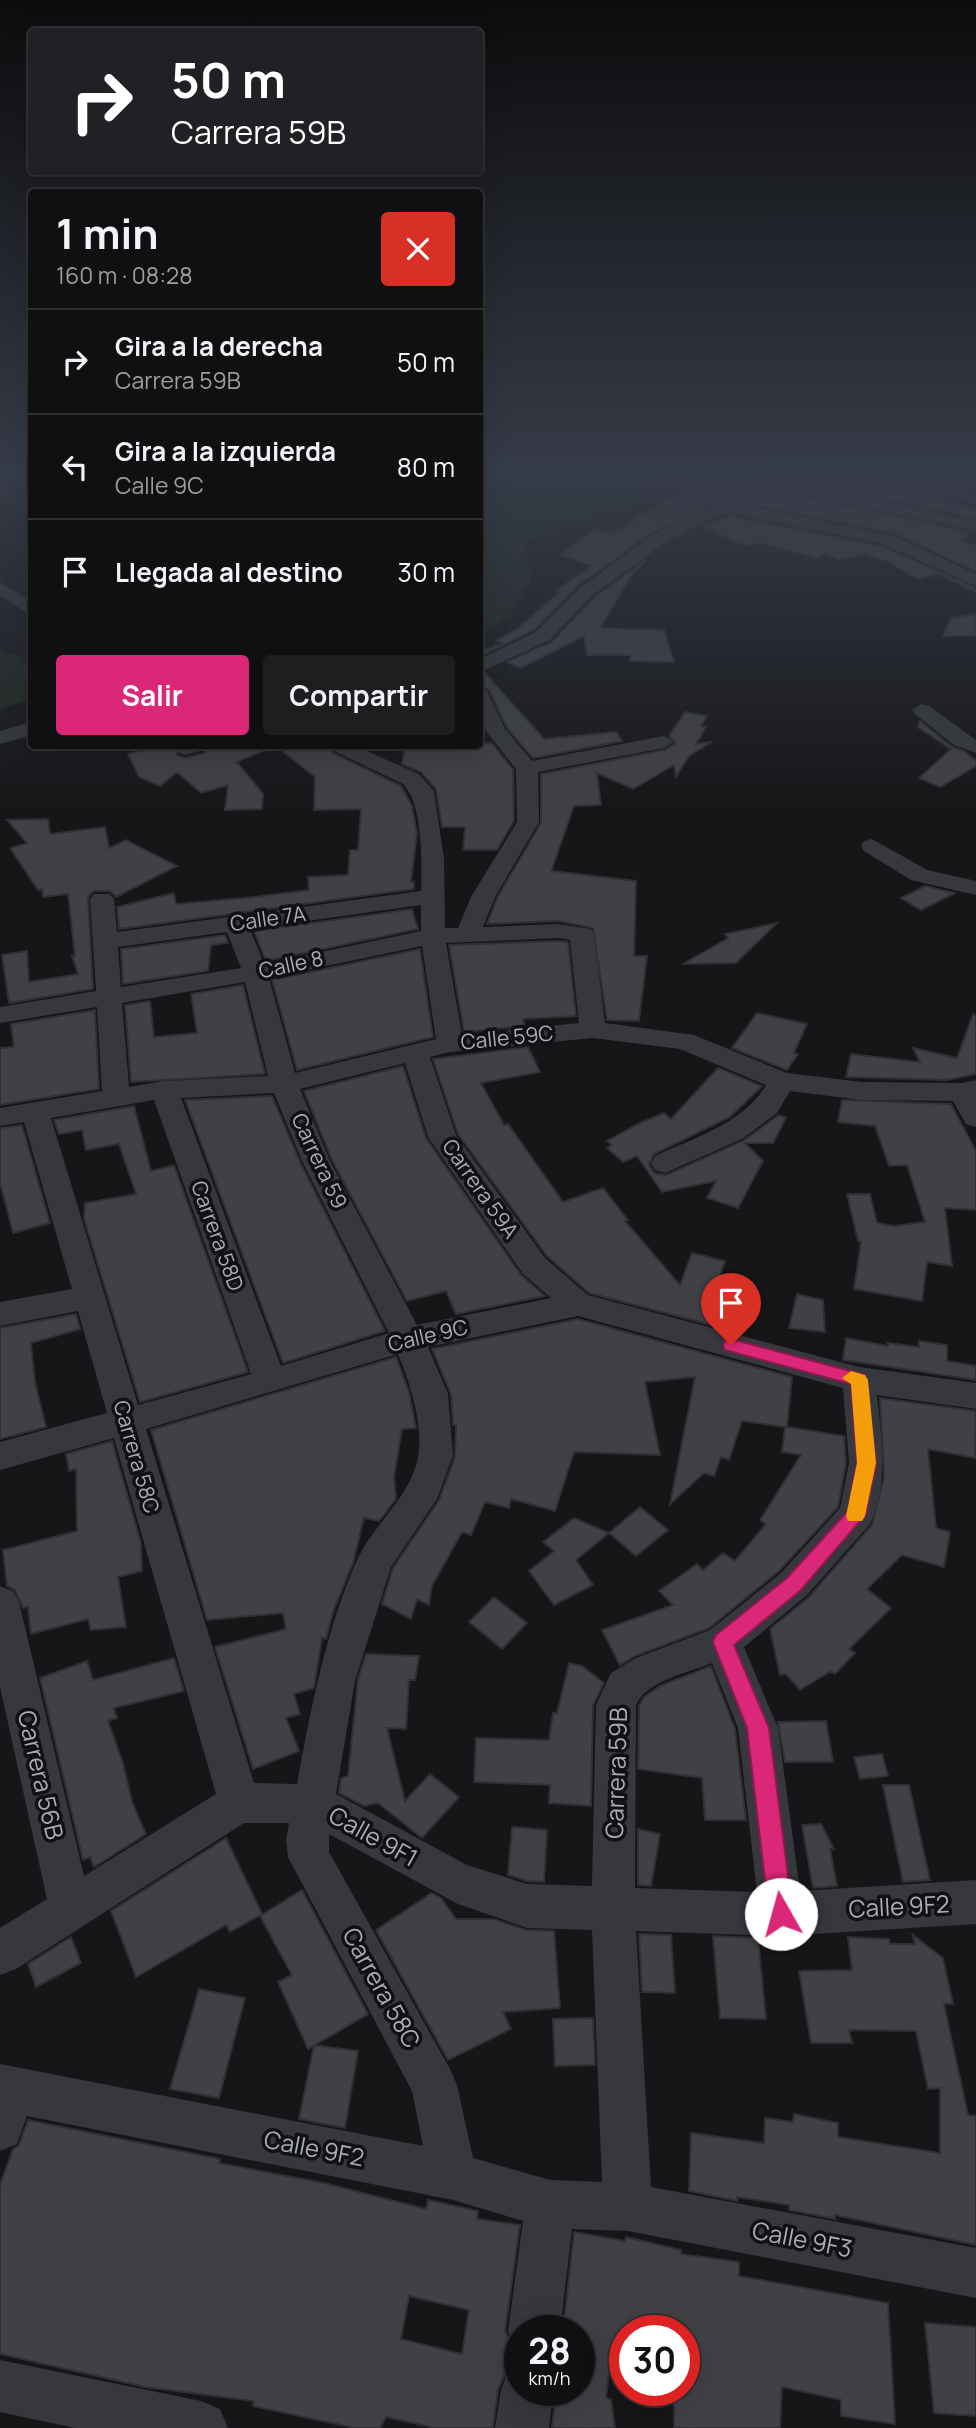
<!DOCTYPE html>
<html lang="es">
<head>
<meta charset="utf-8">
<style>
	:root { --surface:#101012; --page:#1e1e20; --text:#f1f3f6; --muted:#9c9d9f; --line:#303032; --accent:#db2777 }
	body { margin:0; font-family:Manrope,sans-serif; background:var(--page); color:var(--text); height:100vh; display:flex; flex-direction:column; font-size:26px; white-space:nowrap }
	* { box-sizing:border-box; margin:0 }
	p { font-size:23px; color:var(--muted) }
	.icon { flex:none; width:38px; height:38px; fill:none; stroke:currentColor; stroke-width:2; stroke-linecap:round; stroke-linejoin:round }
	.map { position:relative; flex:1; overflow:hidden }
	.panel { position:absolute; left:28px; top:189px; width:455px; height:560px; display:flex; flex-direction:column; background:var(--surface); border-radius:7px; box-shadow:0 7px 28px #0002,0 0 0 2px var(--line) }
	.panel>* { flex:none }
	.guide { position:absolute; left:28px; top:28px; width:455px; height:147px; border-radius:7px; box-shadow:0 7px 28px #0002,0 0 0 2px var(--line); background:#202124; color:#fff; overflow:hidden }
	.speed { position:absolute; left:504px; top:2315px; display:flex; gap:14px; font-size:35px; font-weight:700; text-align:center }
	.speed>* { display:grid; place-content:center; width:91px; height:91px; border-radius:50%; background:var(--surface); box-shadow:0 7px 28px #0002,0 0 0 2px var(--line); line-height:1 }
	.speed small { font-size:18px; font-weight:400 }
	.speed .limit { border:10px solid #d22; background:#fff; color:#111 }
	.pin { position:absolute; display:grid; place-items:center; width:60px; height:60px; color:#fff; margin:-72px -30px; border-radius:50% 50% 50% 0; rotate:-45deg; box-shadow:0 0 7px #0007 }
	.pin .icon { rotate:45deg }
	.me { position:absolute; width:77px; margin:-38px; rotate:353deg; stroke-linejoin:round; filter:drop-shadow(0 0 5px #0008) }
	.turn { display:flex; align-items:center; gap:24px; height:147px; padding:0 28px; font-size:32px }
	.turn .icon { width:91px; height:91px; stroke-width:2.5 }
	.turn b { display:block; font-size:49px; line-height:60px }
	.round { display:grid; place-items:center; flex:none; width:74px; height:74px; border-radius:7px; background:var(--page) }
	.summary { display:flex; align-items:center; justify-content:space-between; height:119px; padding:0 28px }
	h1 { font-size:42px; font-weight:700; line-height:52px }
	.primary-button { display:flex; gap:14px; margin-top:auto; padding:14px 28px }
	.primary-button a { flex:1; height:80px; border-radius:7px; background:var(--accent); color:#fff; font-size:28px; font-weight:700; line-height:80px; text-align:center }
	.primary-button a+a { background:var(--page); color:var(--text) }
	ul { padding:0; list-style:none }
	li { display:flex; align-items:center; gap:21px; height:105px; padding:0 28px; border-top:2px solid var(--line) }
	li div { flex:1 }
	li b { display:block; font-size:26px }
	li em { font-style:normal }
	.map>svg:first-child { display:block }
	.green { fill:#1e261f }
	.building { fill:#404145; stroke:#303034; stroke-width:2; fill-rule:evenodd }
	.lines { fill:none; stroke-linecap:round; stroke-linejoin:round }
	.minor { fill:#37383d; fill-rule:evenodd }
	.route { fill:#db2777; stroke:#8e194d; stroke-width:2 }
	.slow { fill:#f59e0b }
	.labels { text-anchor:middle; stroke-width:7; stroke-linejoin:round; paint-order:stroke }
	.street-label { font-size:21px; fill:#a8adb8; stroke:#111113 }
	.near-street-label { font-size:24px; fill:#a8adb8; stroke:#111113 }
</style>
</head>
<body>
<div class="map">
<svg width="976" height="2428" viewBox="0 0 976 2428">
	<rect width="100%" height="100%" fill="#161618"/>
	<!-- green -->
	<path class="green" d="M0,473H31V526L28,510L6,502L0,503Z
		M480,473H615L646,480V500L525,541L531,580L510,616L480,635Z
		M0,651L31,660V699L0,709Z"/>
	<!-- building -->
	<path class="building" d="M710,473H715L755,487L729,499L702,487L713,484L705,482Z
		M763,473H879L946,497L940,501L976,511V518Z
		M682,491L690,500L706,507L649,534L579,585L534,630L485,654L480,652L502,643L496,641L518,628L560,592L556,591L592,565L560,555L594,530L611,534Z
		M779,492L969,532L959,542L976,545V571L895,533L754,505Z
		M730,516L882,547L976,588V592L938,574L919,579L885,560L863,554L839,560L826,553L817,558L763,543L744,545L701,526Z
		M647,559L632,574L600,628L664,630L674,662L630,661V655H587L584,636L521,668L507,662L552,642L595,597Z
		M976,614V636H943L951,618Z
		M485,673L544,739L616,732L622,741L533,758L507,728L489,690L480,687V675Z
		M685,712L707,716L701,726L706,727L696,744L712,742L689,756L676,777L674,765L633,789L597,773L601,805L574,806L554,863L552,871L636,881L634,956H647L639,1021L607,1020L593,928L558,921L487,924L497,898L541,823V774L665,750L676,743L669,736Z
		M920,721L952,747L964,751L976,761V766L940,787L919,778L951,749L918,727Z
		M480,743H492L513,770L514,821L497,850H463L465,827H442L436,789L421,772L402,764L405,748L480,746Z
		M161,746H175L177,755L185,758L205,753L209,746H274L237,762L263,794L262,809L225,810L228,785L201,793L177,772L160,786L139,777L128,754Z
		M276,746H327L331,752L401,786L412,806L417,833L411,882H414V889L119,929L117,907L174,893L176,904L255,897L309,890L308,877L348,875L350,850H358L361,809L314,810L315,777Z
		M48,819L50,834L105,827L109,848L126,840L177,866L116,897L110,891H94L88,897L93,989L9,1003L2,955L27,951L29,982L78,974L72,956H75L68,894L43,897L42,889L38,890L10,848L27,843L7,820Z
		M925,886L955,893L921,910L901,898Z
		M412,909L418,929L266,961L254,931Z
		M777,923L736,963L683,964L728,938L725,934Z
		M225,935L228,943L211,945L208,971L123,984L121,949Z
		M558,941L568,942L576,1016L523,1019L525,1026L464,1032L449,945Z
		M420,949L433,1037L297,1070L272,980Z
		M243,985L265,1074L131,1082L125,1005L150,1001L154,1037L197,1033L191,994Z
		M95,1010L99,1089L0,1105V1048L14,1047L11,1024Z
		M757,1013L807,1024L794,1053L798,1054L787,1070L732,1048Z
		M973,1014L976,1015V1074L947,1080L846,1077L851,1054L920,1062L913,1048L957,1058Z
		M528,1047L540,1072L481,1083L504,1125L508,1124L563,1202L603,1188L628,1220L625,1221L680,1285L692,1253L725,1261L717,1285L756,1295L742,1333L589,1293L547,1256L458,1134L433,1059Z
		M403,1066L426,1138L521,1275L545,1296L456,1314L446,1291L407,1301L332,1160L304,1091Z
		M718,1068L762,1086L730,1117L654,1154L649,1164L654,1173L666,1175L743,1141L779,1115L786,1118L773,1143H745L763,1161L738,1208L707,1198L716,1181L662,1192L637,1156L623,1162L607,1148L612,1145L607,1141L640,1123L664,1113L671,1119Z
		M272,1096L300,1162L385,1331L283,1363L185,1100Z
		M842,1100L951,1104L976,1151V1210L945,1208L952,1266L927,1262L922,1301L854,1289L861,1242L858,1241L847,1194H870L877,1223L894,1226L925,1222L907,1165L889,1166L875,1126L838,1122Z
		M134,1106L151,1171L174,1165L248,1372L140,1402L84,1219L85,1203L136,1194L119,1144L86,1150L82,1130L59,1134L54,1120Z
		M22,1125L50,1223L13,1233L0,1183V1128Z
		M797,1294L823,1300L825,1332L789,1328Z
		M76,1314L80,1329L31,1343L35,1382L46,1427L0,1439V1328Z
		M578,1319L792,1377L787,1427L844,1436L846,1463L838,1507L779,1571L709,1628L635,1656L620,1665L602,1630L673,1605L659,1591L697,1564L703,1570L723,1553L735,1561L766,1524L760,1520L801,1455L782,1452L785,1427L742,1421L729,1460L721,1457L714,1476L704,1473L670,1504L695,1377L645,1382L660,1455L574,1452L555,1511L511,1499L509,1508L485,1502L471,1535L462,1532L432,1586L429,1605L417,1599L411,1619L382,1604L393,1568L439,1500L455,1457L456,1425H453L451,1394L432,1349Z
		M846,1338L888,1346V1343L919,1347V1341L947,1345V1361L976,1366V1380L843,1360Z
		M396,1357L409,1392L416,1428L402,1429L394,1477L396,1499L379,1521L364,1518L353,1563L334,1609L326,1639L322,1638L314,1688L294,1694L300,1714L286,1718L299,1751L253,1769L215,1647L286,1629L283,1613L207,1620L151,1430Z
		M880,1398L976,1411L975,1458L928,1449L936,1528L950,1532L944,1567L902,1555L867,1589L891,1608L849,1649L855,1653L835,1674L831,1671L800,1690L786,1674L780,1675L770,1629L809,1597L872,1525L884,1477Z
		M112,1441L141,1543L142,1571L118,1577L126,1627L91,1630L88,1619L31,1634L28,1607L23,1608L15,1590L7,1586L3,1550L77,1531L76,1469L69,1471L66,1454Z
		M640,1507L668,1530L636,1556L609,1533Z
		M574,1518L609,1533L576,1560L593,1585L554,1605L529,1571L554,1551L543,1542Z
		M494,1597L527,1623L502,1649L469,1622Z
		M366,1654L419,1656L415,1680H409L406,1729L387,1728L405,1801L430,1774L459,1797L422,1838L378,1803L364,1806L339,1793L341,1778L348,1776L358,1679Z
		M174,1658L184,1691L114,1708L117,1718L108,1721L123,1763L132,1802L146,1834L94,1867L90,1857L83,1860L40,1678L87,1661L93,1680Z
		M569,1663L582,1666L604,1683L593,1705L591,1806L549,1803L550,1785L474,1782L476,1738L549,1740L553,1713H557Z
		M711,1666L735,1729L746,1820H705L702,1778L638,1769L639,1706L643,1698L660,1686Z
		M826,1721L833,1762H785L778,1722Z
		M882,1754L888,1776L860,1779L854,1757Z
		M883,1785H909L930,1880L903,1882Z
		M821,1824L834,1849H830L837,1886L813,1888L802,1825Z
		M512,1827L547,1830L544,1882L527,1881L508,1875Z
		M638,1829L660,1834L651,1886L638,1885Z
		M226,1838L262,1914L230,1932L226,1925L136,1977L111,1911Z
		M302,1890L368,2014L308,2049L278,1982L292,1975L260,1916Z
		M432,1893L441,1898L456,1919H493L526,1930L554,1931L560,2008L503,2012L511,2029L448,2060L376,1930Z
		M639,1934L671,1935L675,1993L642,1992Z
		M913,1935L943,1958L953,2004H944L968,2115L976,2116V2245L835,2215V2219L789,2210V2205L737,2197V2201L689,2191L691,2133L764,2143L765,2118L793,2122L794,2114L838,2123V2137L940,2153V2088L928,2089L916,2031L849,2030L852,2043H811L799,1971L852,1970L848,1937L889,1939L890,1944H915Z
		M713,1936L758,1938L766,2019L720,2018Z
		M71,1937L81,1963L36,1987L28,1964Z
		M199,1989L245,1998L219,2098L170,2089Z
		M593,2018L595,2065L555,2066L553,2019Z
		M314,2045L358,2051L345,2128L299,2119Z
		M28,2120L220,2159L219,2163L324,2183L426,2209L428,2200L478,2211L477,2219L520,2225L505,2331L512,2345L509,2364L498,2390L493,2428H435L386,2417L380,2428H355L253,2406L254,2401L145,2387L0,2354V2185L13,2149L19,2145ZM409,2296L469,2310L462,2354L401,2339Z
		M574,2232L625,2241L626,2237L681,2250V2254L739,2262V2276L888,2303L895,2424L841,2416V2400L782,2387L780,2428H674V2394L684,2396V2331H625V2359L611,2356L606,2398L611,2399L615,2428H552L556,2390H579V2331H563Z
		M925,2323L976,2327V2416L934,2413Z"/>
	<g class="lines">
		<!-- minor -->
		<path class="minor" d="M0,473H16L8,492L0,497Z
			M691,473H708L698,486L703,492L729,502L762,486L717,473H748L976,521V531L779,489L746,506L894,536L976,574V586L883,544L730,513L708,519L663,544L593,595L550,640L480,672V659L536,632L581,587L651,536L696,513L714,507L691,498L682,487Z
			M881,473H906L976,494V504Z
			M0,582L32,602V616L0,595Z
			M480,689L487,691L505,729L532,761L664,736L674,742L664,748L538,772L539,822L495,897L483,927L558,924L591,929L594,934L605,1023L694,1035L787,1073L862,1082L962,1083L976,1080V1127L966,1124L953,1101L862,1100L790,1091L777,1113L742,1139L665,1173L655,1170L651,1163L655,1156C694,1138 744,1123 766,1085L680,1049L593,1038L450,1052L430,1057L456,1135L545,1258L588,1295L859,1367L976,1383V1409L877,1395C881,1437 889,1485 870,1524L807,1595L744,1647L778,1728L800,1891L976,1880V1924L781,1936L636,1931L651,2187L976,2248V2298L628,2231L572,2229L560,2331H520V2351L516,2349L508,2331L523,2221L453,2200L27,2116L17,2144L0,2151V2064L423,2146L412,2091L288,1857L286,1840L289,1823H244L16,1969L0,1975V1928L47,1899L0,1687V1586L13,1591L19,1602L84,1876L216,1794L114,1438L0,1470V1442L107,1413L78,1311L0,1326V1302L72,1289L24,1122L0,1126V1108L102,1091L97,1007L0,1023V1007L96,991L90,899L94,894H110L114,899L117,932L421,891C422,863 423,803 403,784L332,750L329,746H355L419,774L434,791L444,859L445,928H458L471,897L517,822L516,769L486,731L480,717ZM421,905V931L264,964L250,929ZM227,932L241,968L121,987L118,947ZM558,938L570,940L579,1023L462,1035L446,943ZM422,946L436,1039L295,1073L269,978ZM245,982L268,1076L164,1081L129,1087L122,1003ZM405,1063L428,1137L523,1274L551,1298L417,1325L330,1161L300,1089ZM274,1093L302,1161L389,1333L281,1366L181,1098ZM154,1100L251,1374L138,1405L51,1118ZM578,1316L843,1388L849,1463L840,1508L781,1573L710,1630L636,1658L611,1673L596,1705L592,1886L527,1884L467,1865L336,1794L355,1681L391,1567L437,1499L453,1456L448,1394L428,1347ZM398,1354C410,1383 424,1426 418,1458C410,1497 375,1523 358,1558C326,1628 311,1709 297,1784L254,1783L146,1429ZM712,1663L738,1728L757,1892L635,1888L636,1705C646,1681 690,1672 712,1663ZM329,1834L458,1904L527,1928L592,1930L602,2182L550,2180L473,2158L457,2085L450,2069L329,1852Z
			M922,704L929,706L976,740V753L954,745L915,714L912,710Z
			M32,722V735L0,744V731Z
			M178,746H207L204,750L186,755L179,753L176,749Z
			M872,839L927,870L976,881V895L911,880L864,851L861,846L864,841Z
			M0,2360L201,2401L220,2409L228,2428H75L0,2412Z
			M520,2367V2390H553L549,2428H495L501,2390L508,2371Z"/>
	</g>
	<!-- sky -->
	<linearGradient id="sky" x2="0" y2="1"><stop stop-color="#0c0c0d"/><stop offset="0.58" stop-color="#363c48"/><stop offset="1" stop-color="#363c48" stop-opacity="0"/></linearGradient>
	<rect width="976" height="813" fill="url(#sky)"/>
	<!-- route -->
	<path class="route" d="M731,1339L865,1375L876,1463L866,1514L801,1590L734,1645L769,1728L793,1914L789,1922L781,1926L773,1922L769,1914L747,1728L713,1642L716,1635L787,1578L848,1511L857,1463L851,1384L725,1350L723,1345L725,1341Z"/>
	<!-- slow -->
	<path class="slow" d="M851,1371L865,1375L868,1380L876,1463L865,1516L862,1521H848L846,1516L857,1463L851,1384L842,1378Z"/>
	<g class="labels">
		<!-- street labels -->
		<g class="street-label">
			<text transform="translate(268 919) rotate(-8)" y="7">Calle 7A</text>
			<text transform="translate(291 965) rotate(-12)" y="7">Calle 8</text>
			<text transform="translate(507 1038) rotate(-6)" y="7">Calle 59C</text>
			<text transform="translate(319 1161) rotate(65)" y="7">Carrera 59</text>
			<text transform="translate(480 1189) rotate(55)" y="7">Carrera 59A</text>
			<text transform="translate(217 1236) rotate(70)" y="7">Carrera 58D</text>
			<text transform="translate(428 1336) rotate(-13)" y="7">Calle 9C</text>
			<text transform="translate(136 1457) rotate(74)" y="7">Carrera 58C</text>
		</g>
		<!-- near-street labels -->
		<g class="near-street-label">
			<text transform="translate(617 1773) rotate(-88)" y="8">Carrera 59B</text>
			<text transform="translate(40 1775) rotate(77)" y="8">Carrera 56B</text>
			<text transform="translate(373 1837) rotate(29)" y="8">Calle 9F1</text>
			<text transform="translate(899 1907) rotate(-3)" y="8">Calle 9F2</text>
			<text transform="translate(381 1988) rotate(61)" y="8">Carrera 58C</text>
			<text transform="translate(314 2149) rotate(11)" y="8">Calle 9F2</text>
			<text transform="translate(802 2240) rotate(11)" y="8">Calle 9F3</text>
		</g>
	</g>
</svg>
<div class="speed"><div>28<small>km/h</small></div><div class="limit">30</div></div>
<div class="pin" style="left:731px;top:1345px;background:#d93025"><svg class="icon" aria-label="arrive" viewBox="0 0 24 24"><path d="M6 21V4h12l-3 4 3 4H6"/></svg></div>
<svg class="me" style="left:781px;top:1914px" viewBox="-20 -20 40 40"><circle r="19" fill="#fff"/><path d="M0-13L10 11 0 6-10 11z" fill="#db2777"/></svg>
<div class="guide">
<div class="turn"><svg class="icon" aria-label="right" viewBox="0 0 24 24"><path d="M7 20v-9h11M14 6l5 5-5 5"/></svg><div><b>50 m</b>Carrera 59B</div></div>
</div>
<section class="panel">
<div class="summary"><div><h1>1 min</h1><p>160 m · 08:28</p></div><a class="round" style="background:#d93025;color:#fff"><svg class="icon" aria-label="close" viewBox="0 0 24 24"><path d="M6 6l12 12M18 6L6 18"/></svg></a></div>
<ul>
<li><svg class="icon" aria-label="right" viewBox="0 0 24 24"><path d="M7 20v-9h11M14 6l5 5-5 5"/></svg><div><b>Gira a la derecha</b><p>Carrera 59B</p></div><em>50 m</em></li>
<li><svg class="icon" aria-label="left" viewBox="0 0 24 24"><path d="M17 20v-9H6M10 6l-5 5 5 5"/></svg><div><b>Gira a la izquierda</b><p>Calle 9C</p></div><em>80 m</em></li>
<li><svg class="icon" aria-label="arrive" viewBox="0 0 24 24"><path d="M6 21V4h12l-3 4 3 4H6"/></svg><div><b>Llegada al destino</b></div><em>30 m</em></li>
</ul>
<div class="primary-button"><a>Salir</a><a>Compartir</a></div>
</section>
</div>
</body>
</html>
